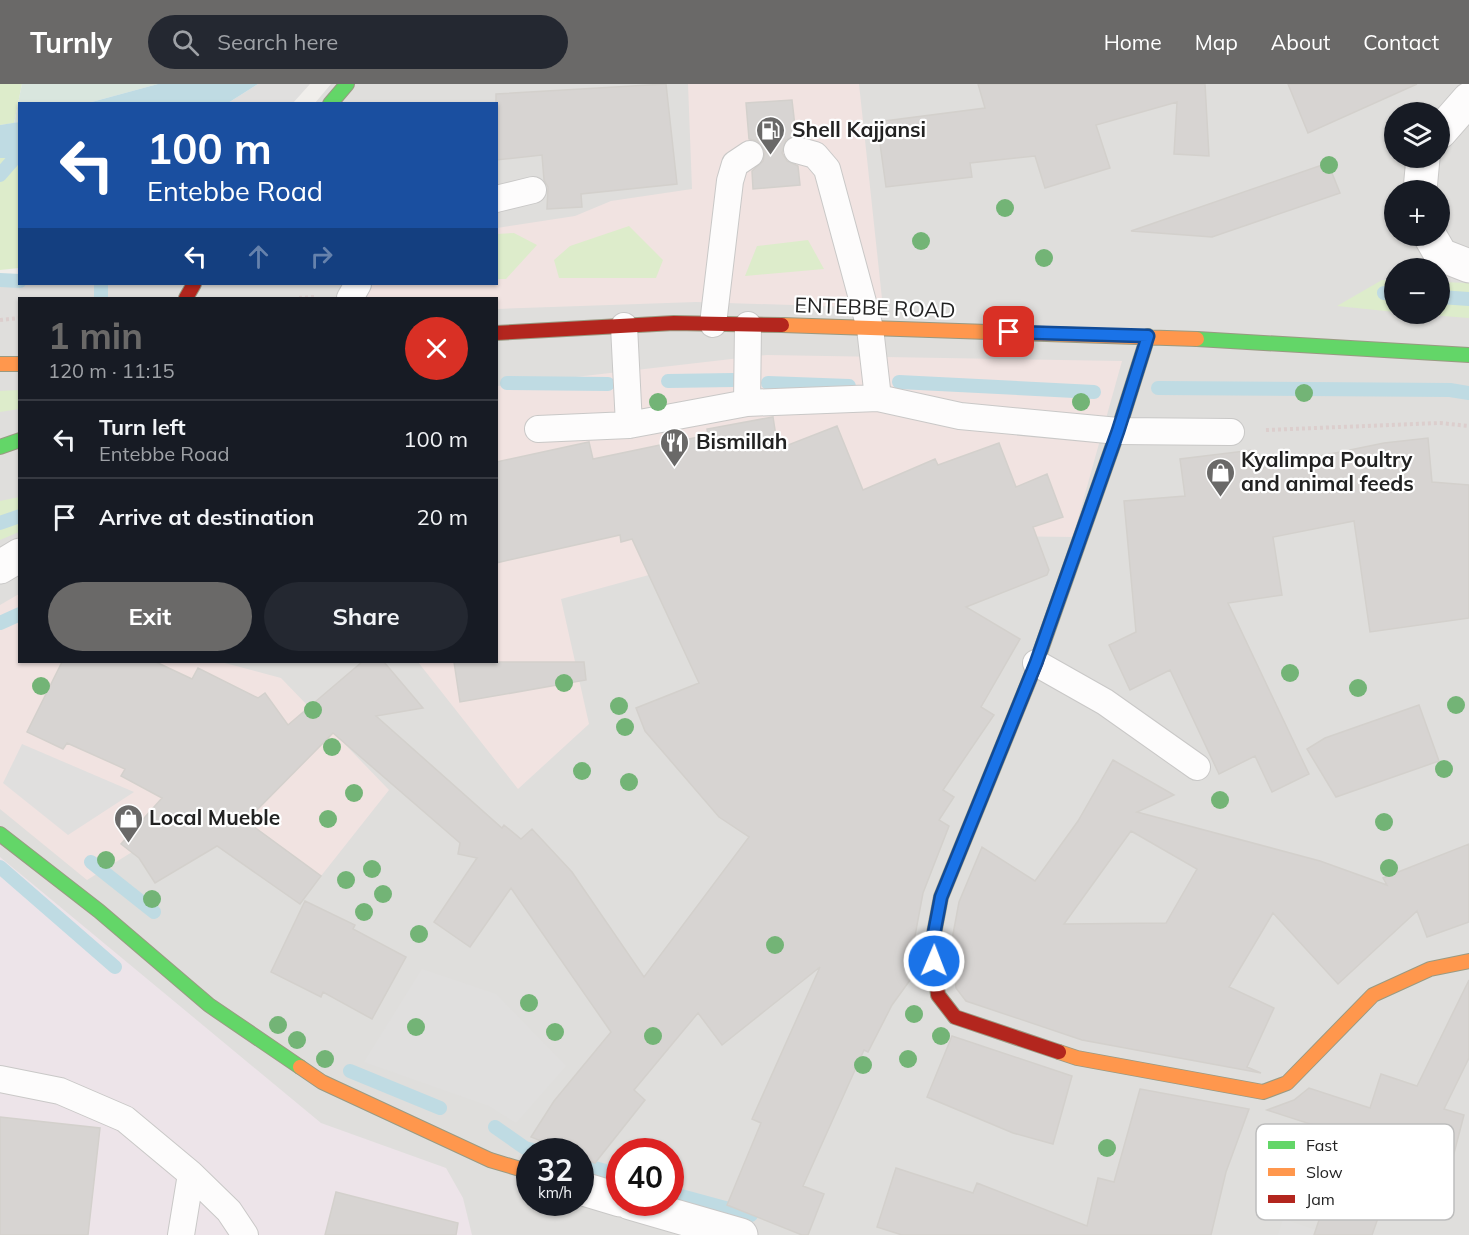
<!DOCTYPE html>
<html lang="en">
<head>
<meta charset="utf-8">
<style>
	:root { --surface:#171b24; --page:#242831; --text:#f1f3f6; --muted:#9ea1a6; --line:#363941; --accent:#6a6968 }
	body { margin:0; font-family:Mulish,sans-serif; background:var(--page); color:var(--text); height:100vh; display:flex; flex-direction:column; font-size:22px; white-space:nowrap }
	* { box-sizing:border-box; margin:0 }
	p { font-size:20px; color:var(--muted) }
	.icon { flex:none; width:33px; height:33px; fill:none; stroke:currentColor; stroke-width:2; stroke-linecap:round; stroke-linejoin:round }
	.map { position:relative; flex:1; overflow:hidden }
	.sheet { position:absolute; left:18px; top:213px; width:480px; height:366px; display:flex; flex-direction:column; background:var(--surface); border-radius:0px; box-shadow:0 2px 4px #0004 }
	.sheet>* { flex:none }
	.hud { position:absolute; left:18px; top:18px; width:480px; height:183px; border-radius:0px; box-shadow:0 2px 4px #0004; background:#1a4fa0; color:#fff; overflow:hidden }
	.tools { position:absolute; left:1384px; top:18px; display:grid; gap:12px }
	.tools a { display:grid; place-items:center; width:66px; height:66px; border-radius:50%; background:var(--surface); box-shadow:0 2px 4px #0004; font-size:30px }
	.speed { position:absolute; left:516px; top:1054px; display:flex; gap:12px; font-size:30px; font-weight:700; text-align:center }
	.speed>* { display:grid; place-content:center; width:78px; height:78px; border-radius:50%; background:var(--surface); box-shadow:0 2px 4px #0004; line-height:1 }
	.speed small { font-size:15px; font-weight:400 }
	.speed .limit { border:9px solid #d22; background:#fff; color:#111 }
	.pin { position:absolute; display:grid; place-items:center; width:51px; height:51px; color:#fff; margin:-26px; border-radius:12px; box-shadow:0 3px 9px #0006 }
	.me { position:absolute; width:66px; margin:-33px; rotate:1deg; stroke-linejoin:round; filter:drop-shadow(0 0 4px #0008) }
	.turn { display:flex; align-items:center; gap:21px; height:126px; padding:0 30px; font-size:27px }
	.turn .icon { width:78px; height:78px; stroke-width:2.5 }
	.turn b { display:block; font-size:42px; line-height:51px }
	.lanes { display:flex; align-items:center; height:57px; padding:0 30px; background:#0003; justify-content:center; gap:30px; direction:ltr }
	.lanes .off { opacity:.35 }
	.round { display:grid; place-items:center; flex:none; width:63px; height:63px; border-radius:32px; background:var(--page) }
	.headline { display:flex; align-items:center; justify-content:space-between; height:102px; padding:0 30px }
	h1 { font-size:36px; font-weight:700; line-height:45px; color:var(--accent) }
	.button { display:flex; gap:12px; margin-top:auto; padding:12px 30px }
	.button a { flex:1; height:69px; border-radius:36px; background:var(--accent); color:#fff; font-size:24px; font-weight:700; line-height:69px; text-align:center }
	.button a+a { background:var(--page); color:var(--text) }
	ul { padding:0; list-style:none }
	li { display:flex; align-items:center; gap:18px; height:78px; padding:0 30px; border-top:2px solid var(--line) }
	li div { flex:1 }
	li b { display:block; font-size:22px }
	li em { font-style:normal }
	header { display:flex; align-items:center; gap:36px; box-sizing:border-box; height:84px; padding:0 30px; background:var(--accent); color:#fff }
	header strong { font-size:28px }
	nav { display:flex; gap:33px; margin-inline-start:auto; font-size:21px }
	.search { width:420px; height:54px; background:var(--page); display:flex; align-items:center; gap:15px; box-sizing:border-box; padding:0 21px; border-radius:33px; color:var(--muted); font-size:22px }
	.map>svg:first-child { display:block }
	.residential { fill:#dfdedc; fill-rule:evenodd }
	.commercial { fill:#f1e3e1 }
	.industrial { fill:#ede4e9 }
	.grass { fill:#ddeccb }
	.wetland { fill:#d9e6de }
	.parking { fill:#e0dfde }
	.water { fill:#bfdbe3 }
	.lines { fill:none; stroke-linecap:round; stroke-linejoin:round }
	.stream { stroke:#bfdbe3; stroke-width:14 }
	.building { fill:#d7d4d2; stroke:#d3d0cc; stroke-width:1.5; fill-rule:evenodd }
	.lane-casing { stroke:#c9c8c7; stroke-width:28 }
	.street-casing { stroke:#c9c8c7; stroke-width:35 }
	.fast-casing { stroke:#999a82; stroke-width:16 }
	.slow-casing { stroke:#999a82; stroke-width:16 }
	.jam-casing { stroke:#999a82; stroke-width:16 }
	.path { stroke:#dccecd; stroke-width:4; stroke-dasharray:3 3; stroke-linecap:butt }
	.lane { stroke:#fdfcfc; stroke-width:26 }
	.street { stroke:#fdfcfc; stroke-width:33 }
	.fast { stroke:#63d668; stroke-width:14 }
	.slow { stroke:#ff974d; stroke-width:14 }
	.jam { stroke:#b3261e; stroke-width:14 }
	.tree { fill:#73b476 }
	.route-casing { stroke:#114b97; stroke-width:15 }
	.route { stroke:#1a73e8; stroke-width:10 }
	.labels { text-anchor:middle; stroke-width:4.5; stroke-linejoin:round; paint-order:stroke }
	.poi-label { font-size:21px; font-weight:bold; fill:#222; stroke:#fff; text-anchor:start }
	.street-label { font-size:21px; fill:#222; stroke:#fff }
	.key { fill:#fff; stroke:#bdbdbd; stroke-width:1.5 }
	.key-label { font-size:16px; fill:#222 }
</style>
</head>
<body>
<header>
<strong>Turnly</strong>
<div class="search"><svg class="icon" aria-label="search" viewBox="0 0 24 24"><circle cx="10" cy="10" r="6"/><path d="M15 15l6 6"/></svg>Search here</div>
<nav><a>Home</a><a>Map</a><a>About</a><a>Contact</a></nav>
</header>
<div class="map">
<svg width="1469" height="1151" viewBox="0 0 1469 1151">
	<rect width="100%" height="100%" fill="#f0eeeb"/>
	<!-- residential -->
	<path class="residential" d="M331,0H1469V1151H0V190L19,191L20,200H496V20L315,19ZM1395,28H1440V74H1395ZM1395,106H1440V152H1395ZM1395,184H1440V230H1395ZM20,214H496V578H20ZM530,1068H580V1119H530ZM620,1068H670V1119H620Z"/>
	<!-- commercial -->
	<path class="commercial" d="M688,0H859L883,224L696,218L497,225L496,214H366L371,200H496L497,144L575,132L611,117L692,105Z
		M767,271L1122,277L1073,453L802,449L561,515L589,640L518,705L418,578H496L497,302Z
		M19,510L20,578H221L281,594L389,706L321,792L205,706L182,737L87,796L0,725V521Z"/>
	<!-- industrial -->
	<path class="industrial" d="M0,773L321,1039L446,1084L463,1114L472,1151H0Z"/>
	<!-- grass -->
	<path class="grass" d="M0,0H22L14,39L0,41Z
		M0,74H19V184L0,186Z
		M629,142L663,176L656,194H559L554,176L570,162Z
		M514,149L537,161L506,195H497V150Z
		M808,156L824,185L745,192L757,162Z
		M1382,196L1395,197V228L1337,222Z
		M1440,198L1469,199V234L1416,230H1440Z
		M19,306V325L0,328V307Z
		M19,413V448L0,456V417Z"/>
	<!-- wetland -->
	<path class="wetland" d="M22,0H158L88,19L20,20L19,38L14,39Z"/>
	<!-- parking -->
	<path class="parking" d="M258,0H310L293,19H228Z
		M22,660L134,708L68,751L3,699Z
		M422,885L496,910L566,982L516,1039L489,1022L364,978Z
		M1283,1135L1331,1151H1278Z"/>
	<!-- water -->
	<path class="water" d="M158,0H258L228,19H88Z
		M19,38V74H0V41Z"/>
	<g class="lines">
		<!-- stream -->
		<path class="stream" d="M0,91L20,68
			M0,196L20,197
			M1384,209L1395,210
			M1440,213L1469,215
			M101,214V200
			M668,297L733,296
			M899,298L1094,308
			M507,299L608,300
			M768,299L849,302
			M1158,304L1450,306L1469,309
			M0,439L20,432
			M0,539L20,530
			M91,778L154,828
			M0,783L115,883
			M350,987L440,1024
			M495,1043L525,1064L540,1068
			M580,1080L620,1091
			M670,1109L751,1131"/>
	</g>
	<!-- building -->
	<path class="building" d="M666,0L677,100L581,110L582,123L547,125L548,103L544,96L542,71L496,76V10Z
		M978,0H1205L1209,72L1174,70L1177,18L1096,41L1110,84L1045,104L1035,72L970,79L972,93L886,103L877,38L985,24Z
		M1288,0H1417L1308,49Z
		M792,16L796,51L786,56L782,69L787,77L798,82L800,101L753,105L752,87L763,77L765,68L757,57L749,55L746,19Z
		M1328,79L1340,109L1212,153L1131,147Z
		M773,333L778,365L837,342L863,406L935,375L938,381L999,359L1016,403L1047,390L1063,433L1033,443L1049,486L1047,491L966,523L1020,555L981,623L994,631L943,706L954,713L939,736L949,742L923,809L914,857L917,894L913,892L892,921L868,968L864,966L803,1102L824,1110L808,1151H802L727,1121L761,1039L752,1035L820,883L722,961L698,929L634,1006L645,1016L595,1079L580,1073V1068H568L531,1053L554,1017L611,948L511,804L470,863L434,838L477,774L458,770L460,759L333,649L246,737L321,792L300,820L217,762L155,799L139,774L121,760L162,714L121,692L125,685L67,659L63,665L27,648L62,578H156L192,595L198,584L258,614L265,609L288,641L362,578H384L423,624L376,632L502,744L504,741L521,755L532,745L572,788L644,893L749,753L719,733L645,647L636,624L699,599L632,455L621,458L620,451L496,479V378L589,358L593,375L708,351L707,345Z
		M1428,354L1432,398L1469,401V534L1370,548L1354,437L1273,453L1282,511L1228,519L1309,690L1272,708L1255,672L1219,690L1170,586L1130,606L1109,561L1136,548L1124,417L1185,412L1180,375L1253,366L1256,385L1384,359Z
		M454,578H584L586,596L460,618Z
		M1419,621L1439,677L1336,713L1307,665L1325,654Z
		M1113,676L1174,711L1137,728L1320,777L1387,801L1383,794L1469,760V838L1427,853L1417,827L1338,900L1273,829L1229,903L1274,924L1247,983L1261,989L1082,956L966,917L956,904L951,861L959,818L982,763L1035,797L1078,737ZM1131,747L1197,785L1166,839L1064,840Z
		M305,817L355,841L353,845L406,873L372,935L323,908L321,913L271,888Z
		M1469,896V974L1444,1025L1464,1031L1447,1096L1396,1083L1372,1151H1314L1332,1098L1320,1093L1335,1048L1267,1026L1294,1016L1309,1004L1370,1024L1381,990L1417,1002Z
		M952,952L1072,992L1053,1060L1013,1049L927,1013Z
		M1140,1005L1249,1025L1226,1088L1211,1151H902L877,1143L896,1084L973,1109L977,1099L1087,1142L1098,1094L1114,1098Z
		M0,1033L100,1044L88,1151H0Z
		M336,1108L458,1139L456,1151H325Z"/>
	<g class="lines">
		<defs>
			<path id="lane" d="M797,66L815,71L827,85L870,244L878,314L960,332L1118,347L1231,348
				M496,115L533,106
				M350,214L358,200
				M713,240L730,97L735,80L750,70
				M748,241L747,319L878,314
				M624,242L629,341L747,319
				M538,345L629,341
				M1036,579L1105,618L1197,683
				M0,995L60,1007L125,1035L191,1090L181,1151
				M191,1090L229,1127L245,1151"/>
			<path id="street" d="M1440,48L1469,15
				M1420,106L1423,74
				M1430,152L1441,171L1469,182
				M0,483L20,471
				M580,1104L620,1116
				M630,1119L741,1151"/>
			<path id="fast" d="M330,20L347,0
				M1197,255L1469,271
				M0,363L20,356
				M0,750L99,827L209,921L300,983"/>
			<path id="slow" d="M782,241L1197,255
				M0,280H20
				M1037,577L1118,347L1148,252
				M1059,968L1077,974L1263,1008L1287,999L1373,911L1430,885L1469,877
				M300,983L322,998L490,1076L530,1088"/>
			<path id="jam" d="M186,214L194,200
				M496,249L674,239L782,241
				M1037,577L941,813L932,860L938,911L955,933L1059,968"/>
		</defs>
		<!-- lane casing -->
		<use href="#lane" class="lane-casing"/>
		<!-- street casing -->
		<use href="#street" class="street-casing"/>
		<!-- fast casing -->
		<use href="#fast" class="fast-casing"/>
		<!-- slow casing -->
		<use href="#slow" class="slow-casing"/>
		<!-- jam casing -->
		<use href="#jam" class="jam-casing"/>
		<!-- path -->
		<path class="path" d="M299,214L315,213
			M0,236L20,234
			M1266,346L1440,339L1469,342"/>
		<!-- lane -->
		<use href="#lane" class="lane"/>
		<!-- street -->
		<use href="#street" class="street"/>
		<!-- fast -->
		<use href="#fast" class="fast"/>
		<!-- slow -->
		<use href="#slow" class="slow"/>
		<!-- jam -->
		<use href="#jam" class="jam"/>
	</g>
	<!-- trees -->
	<g class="tree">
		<circle cx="1329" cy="81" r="9"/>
		<circle cx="1005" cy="124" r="9"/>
		<circle cx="921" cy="157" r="9"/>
		<circle cx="1044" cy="174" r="9"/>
		<circle cx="1304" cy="309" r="9"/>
		<circle cx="658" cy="318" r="9"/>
		<circle cx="1081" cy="318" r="9"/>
		<circle cx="1290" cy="589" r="9"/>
		<circle cx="564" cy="599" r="9"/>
		<circle cx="41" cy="602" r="9"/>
		<circle cx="1358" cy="604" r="9"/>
		<circle cx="1456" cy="621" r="9"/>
		<circle cx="619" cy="622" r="9"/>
		<circle cx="313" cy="626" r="9"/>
		<circle cx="625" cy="643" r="9"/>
		<circle cx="332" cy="663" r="9"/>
		<circle cx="1444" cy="685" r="9"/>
		<circle cx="582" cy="687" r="9"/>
		<circle cx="629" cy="698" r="9"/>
		<circle cx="354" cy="709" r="9"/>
		<circle cx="1220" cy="716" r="9"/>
		<circle cx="328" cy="735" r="9"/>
		<circle cx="1384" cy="738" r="9"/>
		<circle cx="106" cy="776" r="9"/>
		<circle cx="1389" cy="784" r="9"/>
		<circle cx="372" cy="785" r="9"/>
		<circle cx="346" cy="796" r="9"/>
		<circle cx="383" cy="810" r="9"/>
		<circle cx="152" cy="815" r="9"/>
		<circle cx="364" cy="828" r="9"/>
		<circle cx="419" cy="850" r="9"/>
		<circle cx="775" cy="861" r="9"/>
		<circle cx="529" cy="919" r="9"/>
		<circle cx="914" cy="930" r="9"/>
		<circle cx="278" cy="941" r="9"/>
		<circle cx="416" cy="943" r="9"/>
		<circle cx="555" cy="948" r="9"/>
		<circle cx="653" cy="952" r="9"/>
		<circle cx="941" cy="952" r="9"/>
		<circle cx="297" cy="956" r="9"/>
		<circle cx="325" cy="975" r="9"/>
		<circle cx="908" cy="975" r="9"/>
		<circle cx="863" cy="981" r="9"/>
		<circle cx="1107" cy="1064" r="9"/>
	</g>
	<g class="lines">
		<defs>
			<path id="route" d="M934,877L932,860L941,813L1036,579L1118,347L1148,252L1009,248"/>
		</defs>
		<!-- route casing -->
		<use href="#route" class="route-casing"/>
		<!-- route -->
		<use href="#route" class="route"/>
	</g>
	<!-- icons -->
	<defs>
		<symbol id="fuel-pin" viewBox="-11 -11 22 30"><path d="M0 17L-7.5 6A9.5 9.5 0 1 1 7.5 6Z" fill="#6a6968" stroke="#fff"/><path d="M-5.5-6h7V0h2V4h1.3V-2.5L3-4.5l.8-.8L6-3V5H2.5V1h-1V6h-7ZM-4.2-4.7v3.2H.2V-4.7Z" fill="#fff"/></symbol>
		<symbol id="restaurant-pin" viewBox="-11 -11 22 30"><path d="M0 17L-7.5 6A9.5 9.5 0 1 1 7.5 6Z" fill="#6a6968" stroke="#fff"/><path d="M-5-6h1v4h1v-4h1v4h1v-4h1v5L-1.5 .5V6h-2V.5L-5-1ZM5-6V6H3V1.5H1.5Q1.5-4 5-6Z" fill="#fff"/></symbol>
		<symbol id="shop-pin" viewBox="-11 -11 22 30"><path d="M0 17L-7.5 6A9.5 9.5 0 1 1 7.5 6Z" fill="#6a6968" stroke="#fff"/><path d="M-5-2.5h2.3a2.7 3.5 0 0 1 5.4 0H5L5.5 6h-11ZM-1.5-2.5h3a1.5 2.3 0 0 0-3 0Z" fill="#fff"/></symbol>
	</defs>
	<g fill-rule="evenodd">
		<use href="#fuel-pin" x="754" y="30" width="33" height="45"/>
		<use href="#restaurant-pin" x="658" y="342" width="33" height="45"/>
		<use href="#shop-pin" x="1204" y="372" width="33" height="45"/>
		<use href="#shop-pin" x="112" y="718" width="33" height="45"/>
	</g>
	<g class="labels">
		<!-- poi labels -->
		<g class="poi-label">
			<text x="792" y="53">Shell Kajjansi</text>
			<text x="696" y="365">Bismillah</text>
			<text x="1241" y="383">Kyalimpa Poultry<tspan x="1241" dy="24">and animal feeds</tspan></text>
			<text x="149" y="741">Local Mueble</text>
		</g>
		<!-- street labels -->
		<g class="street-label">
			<text transform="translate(875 224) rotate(2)" y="7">ENTEBBE ROAD</text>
		</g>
	</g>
	<!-- legend -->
	<rect x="1256" y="1040" width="198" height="96" rx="9" class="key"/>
	<rect x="1268" y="1057" width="27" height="8" fill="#63d668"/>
	<rect x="1268" y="1084" width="27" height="8" fill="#ff974d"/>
	<rect x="1268" y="1111" width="27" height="8" fill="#b3261e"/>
	<g class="key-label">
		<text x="1306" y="1067">Fast</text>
		<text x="1306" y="1094">Slow</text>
		<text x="1306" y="1121">Jam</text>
	</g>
</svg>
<div class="tools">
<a><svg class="icon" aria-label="layers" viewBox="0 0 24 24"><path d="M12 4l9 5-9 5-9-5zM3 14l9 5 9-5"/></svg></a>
<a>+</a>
<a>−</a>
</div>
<div class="speed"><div>32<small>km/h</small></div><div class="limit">40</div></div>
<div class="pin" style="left:1009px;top:248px;background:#d93025"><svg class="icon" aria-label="arrive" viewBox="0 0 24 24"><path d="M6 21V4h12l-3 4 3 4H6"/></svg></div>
<svg class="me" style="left:934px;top:877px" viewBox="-20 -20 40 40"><circle r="17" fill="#1a73e8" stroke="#fff" stroke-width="3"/><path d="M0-11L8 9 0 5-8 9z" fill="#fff"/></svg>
<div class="hud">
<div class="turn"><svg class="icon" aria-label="left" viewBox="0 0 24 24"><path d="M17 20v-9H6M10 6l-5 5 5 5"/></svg><div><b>100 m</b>Entebbe Road</div></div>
<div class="lanes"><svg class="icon" aria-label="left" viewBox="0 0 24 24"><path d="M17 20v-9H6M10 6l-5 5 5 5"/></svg><svg class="icon off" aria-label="ahead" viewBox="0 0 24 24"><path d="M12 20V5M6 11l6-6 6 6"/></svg><svg class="icon off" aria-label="right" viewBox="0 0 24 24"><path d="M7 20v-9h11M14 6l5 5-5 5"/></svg></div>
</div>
<section class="sheet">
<div class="headline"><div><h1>1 min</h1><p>120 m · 11:15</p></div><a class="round" style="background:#d93025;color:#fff"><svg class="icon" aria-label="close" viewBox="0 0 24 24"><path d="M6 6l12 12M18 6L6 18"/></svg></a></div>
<ul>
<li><svg class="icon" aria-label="left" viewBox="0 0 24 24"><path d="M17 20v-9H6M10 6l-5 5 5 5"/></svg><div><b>Turn left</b><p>Entebbe Road</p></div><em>100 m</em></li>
<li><svg class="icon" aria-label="arrive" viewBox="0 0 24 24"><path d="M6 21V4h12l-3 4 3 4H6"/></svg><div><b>Arrive at destination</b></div><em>20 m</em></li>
</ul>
<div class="button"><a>Exit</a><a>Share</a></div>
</section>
</div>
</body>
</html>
